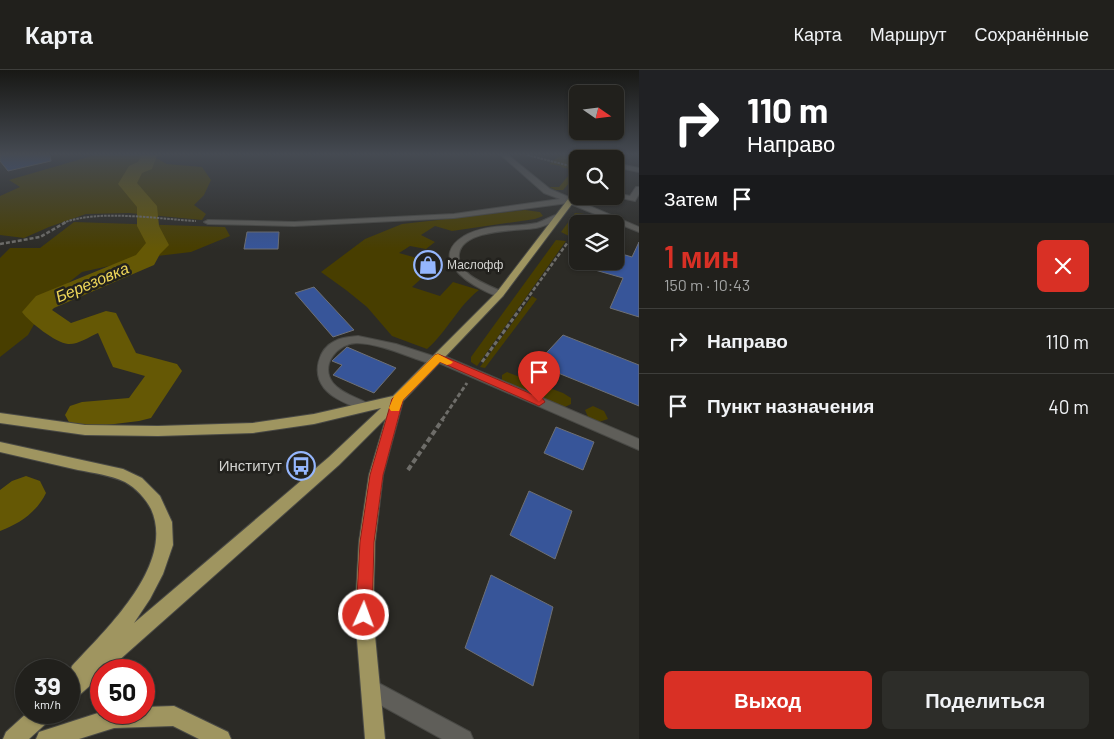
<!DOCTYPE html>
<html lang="ru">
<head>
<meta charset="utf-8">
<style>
	:root { --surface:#21201c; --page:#2d2d29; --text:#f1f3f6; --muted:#a2a3a3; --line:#3e3e3b; --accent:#d93025 }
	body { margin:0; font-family:Barlow,sans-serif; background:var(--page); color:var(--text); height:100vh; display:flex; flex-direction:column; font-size:19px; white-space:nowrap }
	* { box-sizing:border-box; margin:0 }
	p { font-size:16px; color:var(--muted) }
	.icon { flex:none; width:28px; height:28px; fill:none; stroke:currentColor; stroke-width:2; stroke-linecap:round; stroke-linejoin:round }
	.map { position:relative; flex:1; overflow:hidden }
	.details { display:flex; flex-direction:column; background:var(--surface); width:475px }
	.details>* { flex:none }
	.top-card { background:#202124; color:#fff; overflow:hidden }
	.needle { width:32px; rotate:104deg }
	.tools { position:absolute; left:569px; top:15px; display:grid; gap:10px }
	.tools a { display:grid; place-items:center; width:55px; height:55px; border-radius:8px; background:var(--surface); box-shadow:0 1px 4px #0004,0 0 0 1px var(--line); font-size:25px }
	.speed { position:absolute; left:15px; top:589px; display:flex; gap:10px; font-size:25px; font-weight:700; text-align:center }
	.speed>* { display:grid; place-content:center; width:65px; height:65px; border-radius:50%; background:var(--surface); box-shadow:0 1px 4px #0004,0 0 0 1px var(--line); line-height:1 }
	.speed small { font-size:12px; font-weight:400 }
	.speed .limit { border:8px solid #d22; background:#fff; color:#111 }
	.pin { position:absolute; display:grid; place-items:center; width:42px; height:42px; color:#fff; margin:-51px -21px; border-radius:50% 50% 50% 0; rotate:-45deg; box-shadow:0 0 5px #0007 }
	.pin .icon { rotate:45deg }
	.me { position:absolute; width:55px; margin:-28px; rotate:2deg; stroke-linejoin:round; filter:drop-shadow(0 0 4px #0008) }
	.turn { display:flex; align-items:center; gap:18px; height:105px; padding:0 25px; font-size:22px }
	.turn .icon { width:65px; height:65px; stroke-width:2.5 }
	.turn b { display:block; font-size:35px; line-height:42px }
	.then { display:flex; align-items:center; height:48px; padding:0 25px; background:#0003; gap:10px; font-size:19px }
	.round { display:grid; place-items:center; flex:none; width:52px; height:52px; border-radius:8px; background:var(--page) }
	.overview { display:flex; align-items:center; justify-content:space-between; height:85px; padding:0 25px }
	h1 { font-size:30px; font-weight:600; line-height:38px; color:var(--accent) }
	.cta { display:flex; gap:10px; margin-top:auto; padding:10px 25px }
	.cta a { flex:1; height:58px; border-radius:8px; background:var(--accent); color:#fff; font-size:20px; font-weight:600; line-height:58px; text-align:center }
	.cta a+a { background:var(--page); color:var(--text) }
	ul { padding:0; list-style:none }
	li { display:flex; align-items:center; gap:15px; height:65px; padding:0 25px; border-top:1px solid var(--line) }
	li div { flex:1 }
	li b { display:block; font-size:19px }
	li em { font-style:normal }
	header { display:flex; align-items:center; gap:30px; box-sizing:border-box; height:70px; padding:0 25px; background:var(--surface); border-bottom:1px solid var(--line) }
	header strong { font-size:24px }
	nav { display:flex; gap:28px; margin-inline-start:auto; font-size:18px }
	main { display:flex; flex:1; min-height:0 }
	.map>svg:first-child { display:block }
	.green { fill:#483e00 }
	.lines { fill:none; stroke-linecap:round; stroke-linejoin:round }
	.river { fill:#655805; fill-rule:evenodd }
	.building { fill:#375599; stroke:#6e7075 }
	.minor-casing { stroke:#494945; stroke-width:2 }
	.major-casing { stroke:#494945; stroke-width:2 }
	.path-far3 { stroke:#6e6d69; stroke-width:2; stroke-dasharray:2.5 1; stroke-linecap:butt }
	.path-far2 { stroke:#6e6d69; stroke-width:2.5; stroke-dasharray:4 2; stroke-linecap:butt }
	.path-far1 { stroke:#6e6d69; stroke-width:3; stroke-dasharray:4.5 2.5; stroke-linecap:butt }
	.path { stroke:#6e6d69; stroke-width:4; stroke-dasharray:5.5 3; stroke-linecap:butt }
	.minor { fill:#5f5e59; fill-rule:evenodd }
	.major { fill:#9f9560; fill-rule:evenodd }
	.route { fill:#d93025; stroke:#8d1f18 }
	.slow { fill:#f59e0b }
	.labels { text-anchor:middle; stroke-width:5; stroke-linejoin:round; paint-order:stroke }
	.far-poi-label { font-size:12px; fill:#d3d3d0; stroke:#22211d; text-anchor:start }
	.poi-label { font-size:15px; fill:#d3d3d0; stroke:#22211d; text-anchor:end }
	.water-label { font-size:16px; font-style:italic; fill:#efd759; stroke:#22211d }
</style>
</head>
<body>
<header>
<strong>Карта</strong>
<nav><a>Карта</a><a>Маршрут</a><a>Сохранённые</a></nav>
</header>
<main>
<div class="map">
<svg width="639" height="669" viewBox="0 0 639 669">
	<rect width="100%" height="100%" fill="#2c2b26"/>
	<!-- green -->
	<path class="green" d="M95,85H160L156,88L167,94L202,97L211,110L204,125L194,135L206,144L202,150L129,143L86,144L49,157L24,168L0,165V126L20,117L9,110Z
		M561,85H594L591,89H578L577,104L563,120H556L549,117H559L573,100L561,97L562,96L549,94Z
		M525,140L540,142L543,146L535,149L452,161L435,156L421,165L435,172L426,179L410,176L399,183L424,190L418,195L431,200L412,217L440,226L453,212L479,220C458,236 447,262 427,279L392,266L367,237L346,220L321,202L365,169L402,154Z
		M575,143L585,144L569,166L561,162Z
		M74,152L225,157L230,166L191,182L149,187L82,202L49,228L28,265L0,287V188L10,178H40Z
		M556,170L566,171L477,296L471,292V287Z
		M532,226L537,229L485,298L480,297Z
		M507,302L563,323L571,328V334L565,337L557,335L508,314L502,310V305Z
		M593,336L604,341L608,349L599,352L588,347L585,340Z"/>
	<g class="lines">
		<!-- river -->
		<path class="river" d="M141,85H157L152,99L142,103L137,113L157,136L159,156L169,175L160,184L154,195L54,238L52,240L71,253L106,241L116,243L136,283L177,294L182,301L151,348L139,351L82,358L70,354L65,345L70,336L82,332L129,328L145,306L113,297L98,263C89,267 77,275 68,274C56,273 29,252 22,242L36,226L136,185L146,173L137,156V137L118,114L129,96L138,92Z
			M26,406L40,411L46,423C37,442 19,454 0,461V420L12,411Z"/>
	</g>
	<!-- building -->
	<path class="building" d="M0,85H50L51,91L8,101L0,91Z
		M247,162H279L278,179H244Z
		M639,172V247L610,238L623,208L581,196L582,191H615V182L632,187Z
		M314,217L354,260L333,267L295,223Z
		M563,265L639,295V336L536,294Z
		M347,277L396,298L374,323L333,305L342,295L332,291Z
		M556,357L594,372L583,400L544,383Z
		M529,421L572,441L555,489L510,465Z
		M491,505L553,537L533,616L465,578Z"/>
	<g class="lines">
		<defs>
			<path id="minor" d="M501,85H508L550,119L639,157V162L568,133L454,148L294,156L208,154L204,152L208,150L294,152L454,144L560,129L544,123Z
				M615,93L639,98V102L615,97Z
				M636,117H639V124L635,131L612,126H615V123L630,126Z
				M558,144L562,146L561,148C553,152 545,156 536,158C517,161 463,159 459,184C456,205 489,215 503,222V226C497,227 491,224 485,221C464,211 430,187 464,166C486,153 513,158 537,153C544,151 551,146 558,144Z
				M358,266L396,274L433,286L442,285L639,369V380L439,293L435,295C409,288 384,274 357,273C338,273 319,295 333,313C341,323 358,328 369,334L371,337L369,340H361C348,334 333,329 324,318C312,303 318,279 335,271C342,267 350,267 358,266Z
				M371,609L470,662L473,669H442L364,626L361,619L364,612Z"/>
			<path id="major" d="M607,85H614L610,89H603Z
				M575,120H578V126L503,226L403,331L383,405L375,472L373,545L385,669H365L355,545L359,472L369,405L386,348L339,395L108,600H101V606L76,628L69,631V608L71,607L69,603L72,596C106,559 176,494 151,439C146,429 136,418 125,412C110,405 94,403 78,400C52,394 26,388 0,382V372L123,399L142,408L160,426L172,452L173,475L163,504L150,529L134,553L329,387L381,338L314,354L253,363L158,366L85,365L0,353V343L85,355L158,356L253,353L314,344L393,326L497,222Z
				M174,636L228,662L231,669H199L173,656L114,658L79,669H36L39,662L101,642H144V637Z
				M28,642H54L51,649L29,669H3L6,662Z"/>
		</defs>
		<!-- minor casing -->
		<use href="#minor" class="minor-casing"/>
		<!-- major casing -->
		<use href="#major" class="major-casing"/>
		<!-- path-far3 -->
		<path class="path-far3" d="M527,85L578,98
			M63,153C98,139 158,149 196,151"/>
		<!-- path-far2 -->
		<path class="path-far2" d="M571,167L578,158
			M0,174L40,167L66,152
			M519,240L568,172"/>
		<!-- path-far1 -->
		<path class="path-far1" d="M482,292L520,239
			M442,350L467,313"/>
		<!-- path -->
		<path class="path" d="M408,400L443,349"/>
		<!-- minor -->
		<use href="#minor" class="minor"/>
		<!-- major -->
		<use href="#major" class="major"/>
	</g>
	<!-- sky -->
	<linearGradient id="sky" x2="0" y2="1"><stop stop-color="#181815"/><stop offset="0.47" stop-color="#454a52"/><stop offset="1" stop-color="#454a52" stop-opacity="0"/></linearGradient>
	<rect width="639" height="179" fill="url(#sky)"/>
	<!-- route -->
	<path class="route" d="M438,284L543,329L545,332L539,336L535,334L440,292L403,330L383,405L374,472L372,545L369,551L364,553L358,551L356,545L360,472L370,405L392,329L435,285Z"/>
	<!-- slow -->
	<path class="slow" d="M438,284L453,292L451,294L447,295L440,292L403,330L399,341H391L389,338L394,326L435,285Z"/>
	<!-- icons -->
	<defs>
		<symbol id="shop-ring" viewBox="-11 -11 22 22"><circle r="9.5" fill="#22211d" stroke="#95b6fd" stroke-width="1.5"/><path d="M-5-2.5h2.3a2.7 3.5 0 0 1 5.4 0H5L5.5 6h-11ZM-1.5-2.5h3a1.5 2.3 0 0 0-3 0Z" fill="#95b6fd"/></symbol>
		<symbol id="bus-ring" viewBox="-11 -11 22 22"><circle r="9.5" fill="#22211d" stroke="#95b6fd" stroke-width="1.5"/><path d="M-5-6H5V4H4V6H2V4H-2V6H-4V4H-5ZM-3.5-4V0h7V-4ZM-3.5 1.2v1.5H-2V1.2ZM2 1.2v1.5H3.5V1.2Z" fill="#95b6fd"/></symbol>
	</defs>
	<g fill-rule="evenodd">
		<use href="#shop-ring" x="412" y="179" width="32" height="32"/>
		<use href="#bus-ring" x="285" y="380" width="32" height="32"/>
	</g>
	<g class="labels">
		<!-- far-poi labels -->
		<g class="far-poi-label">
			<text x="447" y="199">Маслофф</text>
		</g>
		<!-- poi labels -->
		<g class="poi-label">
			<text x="282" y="401">Институт</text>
		</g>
		<!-- water labels -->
		<g class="water-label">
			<text transform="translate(92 212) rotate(-23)" y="6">Березовка</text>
		</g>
	</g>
</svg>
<div class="tools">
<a><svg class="needle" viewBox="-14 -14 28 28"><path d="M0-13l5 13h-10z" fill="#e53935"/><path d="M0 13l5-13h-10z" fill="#a2a3a3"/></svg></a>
<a><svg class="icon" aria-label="search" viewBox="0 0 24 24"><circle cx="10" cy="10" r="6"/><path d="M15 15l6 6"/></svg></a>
<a><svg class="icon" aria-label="layers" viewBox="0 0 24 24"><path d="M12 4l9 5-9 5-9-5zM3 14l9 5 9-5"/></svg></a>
</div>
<div class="speed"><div>39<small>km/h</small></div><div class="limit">50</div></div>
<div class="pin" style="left:539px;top:332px;background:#d93025"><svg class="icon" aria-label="arrive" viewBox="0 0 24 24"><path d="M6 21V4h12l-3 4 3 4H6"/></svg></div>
<svg class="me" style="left:364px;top:545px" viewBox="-20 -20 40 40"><circle r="17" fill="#d93025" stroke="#fff" stroke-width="3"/><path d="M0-11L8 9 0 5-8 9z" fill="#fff"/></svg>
</div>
<section class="details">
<div class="top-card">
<div class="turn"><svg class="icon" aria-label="right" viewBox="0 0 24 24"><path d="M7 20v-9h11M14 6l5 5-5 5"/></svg><div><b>110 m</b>Направо</div></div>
<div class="then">Затем<svg class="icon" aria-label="arrive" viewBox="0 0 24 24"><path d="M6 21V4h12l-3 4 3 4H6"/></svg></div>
</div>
<div class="overview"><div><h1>1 мин</h1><p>150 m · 10:43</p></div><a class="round" style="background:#d93025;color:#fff"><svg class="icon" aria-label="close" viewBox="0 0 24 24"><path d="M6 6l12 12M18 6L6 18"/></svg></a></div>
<ul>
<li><svg class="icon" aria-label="right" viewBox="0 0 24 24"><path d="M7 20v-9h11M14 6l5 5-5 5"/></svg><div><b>Направо</b></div><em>110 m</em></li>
<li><svg class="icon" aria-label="arrive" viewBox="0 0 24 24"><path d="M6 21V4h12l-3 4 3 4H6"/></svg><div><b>Пункт назначения</b></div><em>40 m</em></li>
</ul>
<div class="cta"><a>Выход</a><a>Поделиться</a></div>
</section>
</main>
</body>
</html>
